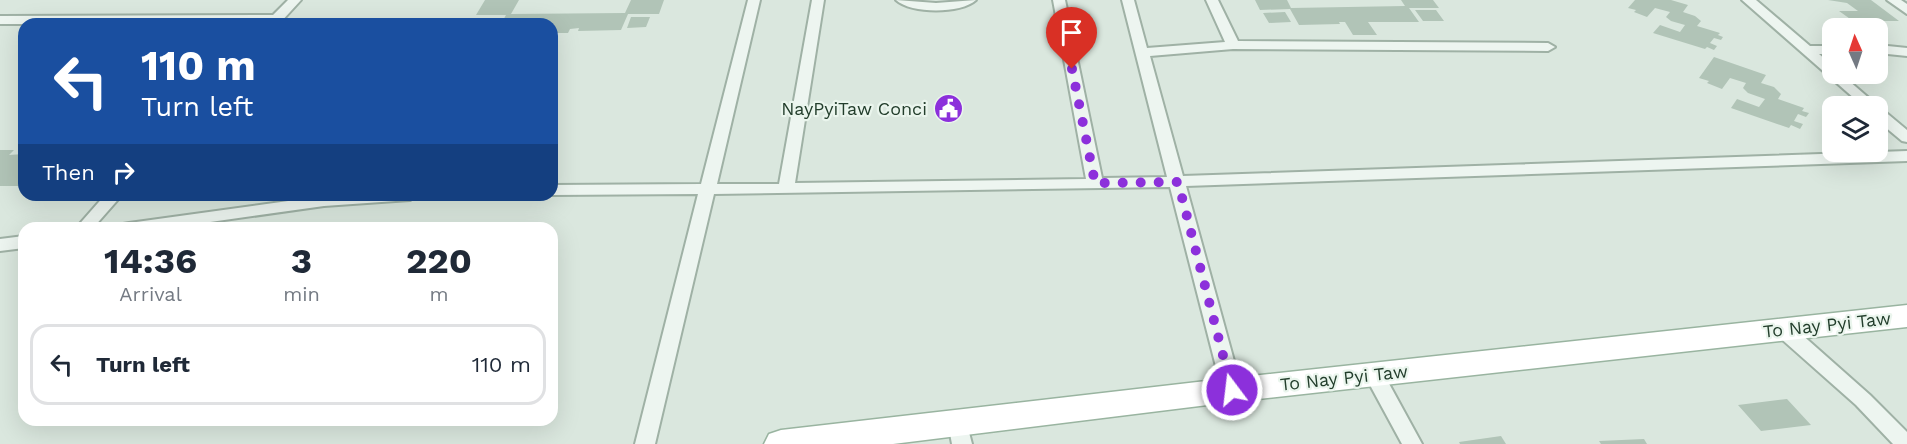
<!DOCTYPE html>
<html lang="en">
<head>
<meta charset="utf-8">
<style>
	:root { --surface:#fff; --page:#f2f2f3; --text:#1f2937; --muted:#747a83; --line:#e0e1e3 }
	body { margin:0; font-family:"Work Sans",sans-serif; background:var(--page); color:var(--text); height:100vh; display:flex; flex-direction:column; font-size:22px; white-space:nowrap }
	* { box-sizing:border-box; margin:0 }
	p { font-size:20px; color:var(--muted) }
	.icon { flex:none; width:33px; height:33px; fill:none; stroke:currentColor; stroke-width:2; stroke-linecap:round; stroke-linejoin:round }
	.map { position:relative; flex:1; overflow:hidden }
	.details { position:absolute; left:18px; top:222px; width:540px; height:204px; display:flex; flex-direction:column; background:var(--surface); border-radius:18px; box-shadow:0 6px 24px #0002 }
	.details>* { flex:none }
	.hud { position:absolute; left:18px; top:18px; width:540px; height:183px; border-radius:18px; box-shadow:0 6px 24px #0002; background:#1a4fa0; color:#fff; overflow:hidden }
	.needle { width:39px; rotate:357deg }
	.controls { position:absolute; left:1822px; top:18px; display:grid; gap:12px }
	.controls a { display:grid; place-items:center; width:66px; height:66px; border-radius:12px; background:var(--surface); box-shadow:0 6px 24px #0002; font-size:30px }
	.pin { position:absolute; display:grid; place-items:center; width:51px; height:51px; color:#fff; margin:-62px -26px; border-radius:50% 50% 50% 0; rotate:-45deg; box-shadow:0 0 6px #0007 }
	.pin .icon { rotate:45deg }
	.me { position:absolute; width:66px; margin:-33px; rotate:345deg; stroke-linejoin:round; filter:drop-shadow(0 0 4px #0008) }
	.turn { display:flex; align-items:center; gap:21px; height:126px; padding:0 24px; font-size:27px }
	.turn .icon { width:78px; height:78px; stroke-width:2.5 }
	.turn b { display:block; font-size:42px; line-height:51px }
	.then { display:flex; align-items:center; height:57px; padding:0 24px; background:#0003; gap:12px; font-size:22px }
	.eta { display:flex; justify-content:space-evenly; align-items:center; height:102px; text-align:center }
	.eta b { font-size:36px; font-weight:700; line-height:42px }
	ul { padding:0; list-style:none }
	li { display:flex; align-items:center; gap:18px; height:81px; margin:0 12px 9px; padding:0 12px; border:3px solid var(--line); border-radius:18px }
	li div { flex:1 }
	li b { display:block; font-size:22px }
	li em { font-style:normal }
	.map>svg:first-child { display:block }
	.building { fill:#b1c4b7 }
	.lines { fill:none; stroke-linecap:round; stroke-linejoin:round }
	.minor-casing { stroke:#9fb1a5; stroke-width:4 }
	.primary-casing { stroke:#99b4a0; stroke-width:3 }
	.minor { fill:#edf5f0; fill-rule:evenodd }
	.primary { fill:#fff; fill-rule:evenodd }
	.route { stroke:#8c30db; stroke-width:10; stroke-dasharray:0 18 }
	.labels { text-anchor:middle; stroke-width:4.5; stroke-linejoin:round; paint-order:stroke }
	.poi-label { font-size:18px; fill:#233e2c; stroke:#eaf5ed; text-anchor:end }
	.street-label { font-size:18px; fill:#233e2c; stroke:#eaf5ed }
</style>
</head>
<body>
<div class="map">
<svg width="1907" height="444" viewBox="0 0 1907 444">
	<rect width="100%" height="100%" fill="#dae7de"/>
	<!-- building -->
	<path class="building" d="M485,0H519L511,14L625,13L631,0H664L659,14H628L621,30L578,31L579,28L570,29L568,33H552V24H501L506,15H476Z
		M1255,0H1287L1291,8L1405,6L1401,0H1433L1439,8H1409L1419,22H1368L1377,35H1353L1345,22H1339L1340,24L1299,25L1290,9L1260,10Z
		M1635,0H1671L1688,5L1683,12L1695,16L1701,21L1697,26L1720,33L1718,35L1723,37L1721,40L1714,38L1710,43L1717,46L1714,50L1707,47L1705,49L1653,33L1660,25L1680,32L1685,25L1671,21L1666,17L1670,12L1655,8L1647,17L1634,12L1636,10L1628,8Z
		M1828,0H1871L1899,21H1853L1839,11H1858L1847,3Z
		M1415,10H1436L1444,21H1423Z
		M1285,12L1291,22L1269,23L1263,13Z
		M631,17H650L646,27L627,28Z
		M478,18H500L496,24H475Z
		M1714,57L1766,75L1761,83L1774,87L1781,94L1778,99L1804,108L1802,111L1809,113L1806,117L1798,114L1794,121L1803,124L1800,129L1791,125L1789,128L1731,108L1737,99L1759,107L1765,99L1748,93L1743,88L1746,83L1730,78L1722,89L1707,83L1709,81L1699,78Z
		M0,150H14L9,155L24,154V186H0Z
		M1787,399L1811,425L1761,431L1738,405Z
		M1501,436L1506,444H1460L1459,442Z
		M1644,439L1647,444H1601L1599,441Z"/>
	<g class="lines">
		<defs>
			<path id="minor" d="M288,0H301L279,24H0V16L273,15Z
				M748,0H760L717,184H779L812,0H824L795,183L1086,179L1053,0H1065L1102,178L1167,177L1122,0H1134L1147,48L1225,42L1206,0H1218L1238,41L1548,43L1555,47L1548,51L1233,49L1150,56L1183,176L1907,151V161L1186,186L1242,390L1239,395L1232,398L1225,395L1222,390L1170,187L714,194L655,444H635L698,194L552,195V185L701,184Z
				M896,0L936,3L976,0C961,14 911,14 896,0Z
				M1742,0H1756L1810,46H1833V54H1819L1833,66V74H1841L1878,106H1863Z
				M1887,0H1901L1907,4V14Z
				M1878,45L1907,48V56L1878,53Z
				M1878,109L1883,110L1907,130V142L1902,141L1878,121Z
				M105,195H122L93,228H76Z
				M418,195L410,200L324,206L168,228H121L123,224L129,223L324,196Z
				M24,236V248L0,251V239Z
				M1784,323L1791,325L1870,395L1907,432V444H1893L1856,405L1777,335L1775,330L1777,325Z
				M1374,367L1381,369L1422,444H1402L1364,374L1367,369Z
				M958,415L965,417L972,444H952L948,423L951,417Z"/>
			<path id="primary" d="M1907,305V327L1232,402L893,444H764L769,434L781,430L1232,378Z"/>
		</defs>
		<!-- minor casing -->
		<use href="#minor" class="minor-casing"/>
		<!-- primary casing -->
		<use href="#primary" class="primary-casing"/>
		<!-- minor -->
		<use href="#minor" class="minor"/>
		<!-- primary -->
		<use href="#primary" class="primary"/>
	</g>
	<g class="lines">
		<!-- route -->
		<path class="route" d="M1072,69L1095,183L1178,182L1232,390"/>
	</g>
	<!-- icons -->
	<defs>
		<symbol id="civic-disc" viewBox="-11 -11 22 22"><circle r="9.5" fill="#8c30db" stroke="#eaf5ed"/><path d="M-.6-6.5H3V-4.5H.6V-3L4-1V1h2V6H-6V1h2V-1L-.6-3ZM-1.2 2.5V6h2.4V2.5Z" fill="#fff"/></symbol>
	</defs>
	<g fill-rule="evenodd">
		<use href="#civic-disc" x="932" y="92" width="33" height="33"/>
	</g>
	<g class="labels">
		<!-- poi labels -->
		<g class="poi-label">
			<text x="927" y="115">NayPyiTaw Conci</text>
		</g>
		<!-- street labels -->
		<g class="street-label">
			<text transform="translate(1827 325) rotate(-6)" y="6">To Nay Pyi Taw</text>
			<text transform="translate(1344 378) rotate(-6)" y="6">To Nay Pyi Taw</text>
		</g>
	</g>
</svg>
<div class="controls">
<a><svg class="needle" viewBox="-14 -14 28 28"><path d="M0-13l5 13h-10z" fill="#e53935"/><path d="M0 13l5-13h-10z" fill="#747a83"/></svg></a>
<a><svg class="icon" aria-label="layers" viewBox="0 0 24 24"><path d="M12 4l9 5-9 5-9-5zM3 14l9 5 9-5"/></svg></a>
</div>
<div class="pin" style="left:1072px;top:69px;background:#d93025"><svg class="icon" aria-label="arrive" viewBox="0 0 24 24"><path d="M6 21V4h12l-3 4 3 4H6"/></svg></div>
<svg class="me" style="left:1232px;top:390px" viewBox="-20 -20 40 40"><circle r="17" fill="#8c30db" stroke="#fff" stroke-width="3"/><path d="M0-11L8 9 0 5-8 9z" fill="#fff"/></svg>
<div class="hud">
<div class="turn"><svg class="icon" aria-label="left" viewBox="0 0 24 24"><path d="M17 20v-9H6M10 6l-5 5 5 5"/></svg><div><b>110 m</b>Turn left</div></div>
<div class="then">Then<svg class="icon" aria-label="right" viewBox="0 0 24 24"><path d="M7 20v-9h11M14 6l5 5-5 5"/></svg></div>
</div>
<section class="details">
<div class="eta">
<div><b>14:36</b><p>Arrival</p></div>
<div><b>3</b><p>min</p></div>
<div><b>220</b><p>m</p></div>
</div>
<ul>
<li><svg class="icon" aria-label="left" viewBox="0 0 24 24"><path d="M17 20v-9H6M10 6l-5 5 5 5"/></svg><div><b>Turn left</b></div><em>110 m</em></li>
</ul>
</section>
</div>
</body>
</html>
